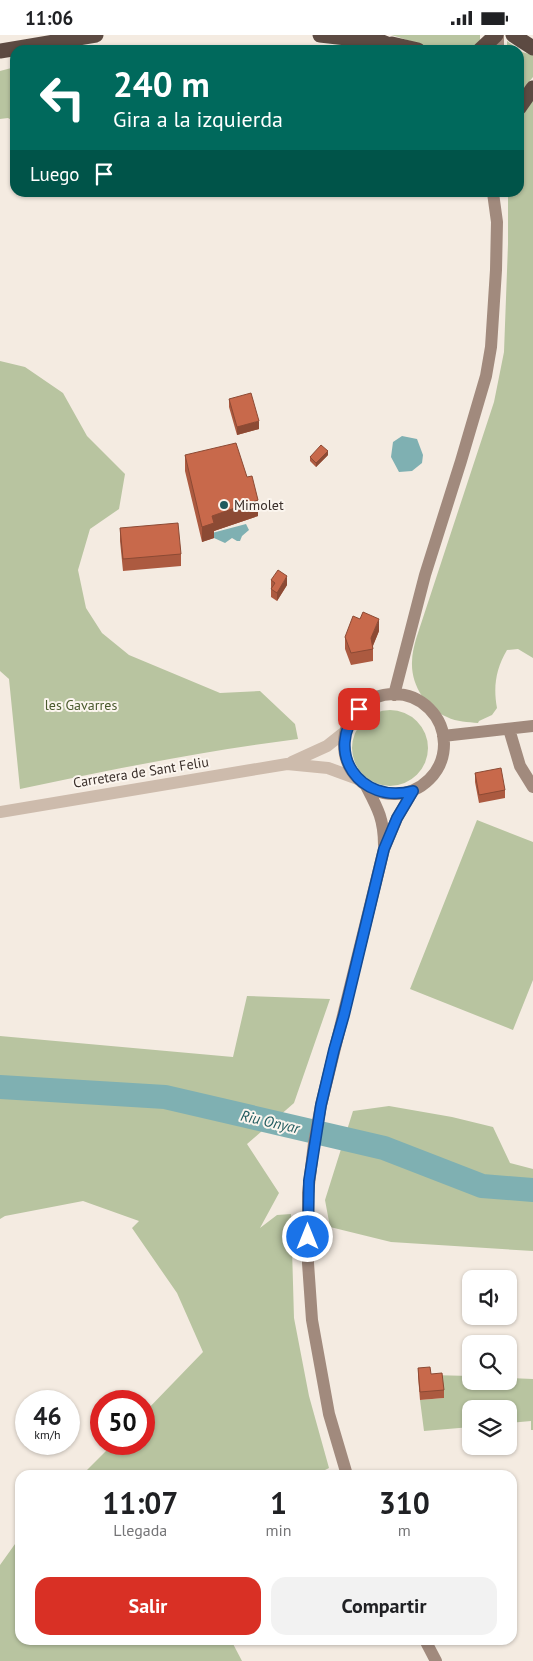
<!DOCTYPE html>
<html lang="es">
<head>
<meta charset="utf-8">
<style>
	:root { --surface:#fff; --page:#f2f2f2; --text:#202124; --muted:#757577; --accent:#d93025 }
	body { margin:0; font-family:"PT Sans",sans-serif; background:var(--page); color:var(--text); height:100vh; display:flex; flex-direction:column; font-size:19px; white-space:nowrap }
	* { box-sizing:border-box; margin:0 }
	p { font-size:16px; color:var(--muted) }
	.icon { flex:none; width:28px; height:28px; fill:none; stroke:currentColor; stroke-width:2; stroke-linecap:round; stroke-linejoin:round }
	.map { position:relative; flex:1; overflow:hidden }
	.drawer { position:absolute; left:15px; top:1435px; width:502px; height:175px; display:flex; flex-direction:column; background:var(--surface); border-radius:15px; box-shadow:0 1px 4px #0004 }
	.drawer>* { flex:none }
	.hud { position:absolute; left:10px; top:10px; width:514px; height:152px; border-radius:15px; box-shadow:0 1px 4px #0004; background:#00695c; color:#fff; overflow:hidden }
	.buttons { position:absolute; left:462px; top:1235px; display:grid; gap:10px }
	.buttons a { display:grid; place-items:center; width:55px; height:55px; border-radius:10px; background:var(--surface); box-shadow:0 1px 4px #0004; font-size:25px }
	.speed { position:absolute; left:15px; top:1355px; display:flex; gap:10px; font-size:25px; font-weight:700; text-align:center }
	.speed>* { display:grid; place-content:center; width:65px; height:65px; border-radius:50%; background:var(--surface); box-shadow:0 1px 4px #0004; line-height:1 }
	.speed small { font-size:12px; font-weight:400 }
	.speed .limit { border:8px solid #d22; background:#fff; color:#111 }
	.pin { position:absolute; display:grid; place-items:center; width:42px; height:42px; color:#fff; margin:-21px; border-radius:10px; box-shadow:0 2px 8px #0006 }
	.me { position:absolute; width:55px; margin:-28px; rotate:0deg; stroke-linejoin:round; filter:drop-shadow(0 0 4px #0008) }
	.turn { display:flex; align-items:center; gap:18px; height:105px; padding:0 20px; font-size:22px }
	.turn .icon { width:65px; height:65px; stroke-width:2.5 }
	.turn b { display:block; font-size:35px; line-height:42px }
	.then { display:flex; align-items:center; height:48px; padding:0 20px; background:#0003; gap:10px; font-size:19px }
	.eta { display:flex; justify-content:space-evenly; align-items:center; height:85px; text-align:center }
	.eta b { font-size:30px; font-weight:800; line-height:35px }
	.primary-button { display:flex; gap:10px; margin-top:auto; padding:10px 20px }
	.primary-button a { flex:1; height:58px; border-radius:15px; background:var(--accent); color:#fff; font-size:20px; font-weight:800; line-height:58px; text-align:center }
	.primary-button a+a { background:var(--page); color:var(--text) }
	.status { display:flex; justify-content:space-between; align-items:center; height:35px; padding:0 25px; background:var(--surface); direction:ltr }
	.status svg { height:14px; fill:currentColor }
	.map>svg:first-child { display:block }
	.green { fill:#b8c4a0 }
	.water { fill:#7fb0b2 }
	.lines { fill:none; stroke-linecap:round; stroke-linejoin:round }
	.river { stroke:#7fb0b2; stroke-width:24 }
	.street { stroke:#cdbbac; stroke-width:12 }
	.secondary { stroke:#a18a7d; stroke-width:12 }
	.highway { stroke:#5c4a42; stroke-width:15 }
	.wall { fill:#ac5a40 }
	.shaded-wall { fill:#8c4a34 }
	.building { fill:#c8694b; stroke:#8c4a34 }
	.route-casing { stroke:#114b97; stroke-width:12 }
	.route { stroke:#1a73e8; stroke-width:9 }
	.poi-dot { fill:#1f5a5e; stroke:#fbf5ee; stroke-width:2 }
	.labels { text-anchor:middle; stroke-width:4; stroke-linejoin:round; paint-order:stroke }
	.poi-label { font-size:14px; fill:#3b302b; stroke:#fbf5ee; text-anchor:start }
	.park-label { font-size:14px; fill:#4a5a2e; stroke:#fbf5ee }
	.street-label { font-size:14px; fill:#3b302b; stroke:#fbf5ee }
	.water-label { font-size:15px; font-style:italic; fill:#1f5a5e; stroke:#fbf5ee }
</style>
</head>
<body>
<div class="status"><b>11:06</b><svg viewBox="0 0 49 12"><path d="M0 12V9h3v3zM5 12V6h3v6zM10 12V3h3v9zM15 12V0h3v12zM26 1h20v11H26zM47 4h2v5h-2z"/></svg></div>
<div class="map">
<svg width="533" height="1626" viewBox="0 0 533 1626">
	<rect width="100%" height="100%" fill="#f4ebe1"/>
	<!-- green -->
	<path class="green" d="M391,0H480V7C457,27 417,7 391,0Z
		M507,6L522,17L533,20V42L519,59V15H507Z
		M15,32V87L8,83L0,84V36Z
		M533,65V623L518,614L507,615C496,634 493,651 497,673L492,680L479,686L478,688C468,687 457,687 447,682C426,673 411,650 412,627C412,619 414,611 416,604L494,367L504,317L508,209V158H519V88L527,71Z
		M0,326L25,332L63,358L87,401L125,439L119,474L90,494L78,535L86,573L102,598L129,620L220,658L260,656L295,689L298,704C205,716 113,734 20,754L9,644L0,636Z
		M352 713a38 38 0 1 1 76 0a38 38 0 1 1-76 0Z
		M477,785L533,807V945L513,995L410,954Z
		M247,961L330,964L294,1068L247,1109L279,1158L260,1193L277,1180L291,1179L294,1283L309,1361L329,1433L315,1440H82L113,1409H144V1378L203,1317L177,1258L132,1193L139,1186L83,1166L5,1181L0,1184V1001L233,1022Z
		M389,1071L452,1082L493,1092L510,1128L533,1134V1216L391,1207L330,1192L325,1165L353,1076Z
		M430,1340L471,1341V1346H509V1343L533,1344V1395H531V1386L509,1388V1374H471V1392L424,1396L420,1365L444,1363Z
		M20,1502V1605H231L242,1626H0V1530Z"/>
	<!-- water -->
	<path class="water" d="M402,401L417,404L423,420L422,428L412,436L399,437L391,422L393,407Z
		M246,489L249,495L242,501L240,506H237L232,503L225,508L214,503L212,498Z"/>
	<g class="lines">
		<!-- river -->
		<path class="river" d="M0,1052L165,1062L384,1113L482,1151L533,1155"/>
		<!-- street -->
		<path class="street" d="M292,727L327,711L346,696
			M0,777L287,729L328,733L358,744"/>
		<!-- secondary -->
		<path class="secondary" d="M498,0V15
			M344 709a50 50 0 1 1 100 0a50 50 0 1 1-100 0Z
			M394,660L425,540L461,426L486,341L491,312L496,235L497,187L493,158
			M509,694L520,731L533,752
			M443,701L533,691
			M365,749C377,772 384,783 384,810
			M347,1440L329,1379L312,1285L308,1228V1158L314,1108L321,1070L384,814L397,783L413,756
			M425,1605L436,1626"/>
		<!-- highway -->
		<path class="highway" d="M320,0L382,7L402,15
			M513,0L533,13
			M392,9L418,15
			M480,15L496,0
			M0,16L96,0
			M519,73L533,53"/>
	</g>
	<!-- wall -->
	<path class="wall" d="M229,364L259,394L237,400L229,372Z
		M185,420L258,481L214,496V503L202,507L185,436Z
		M328,420L316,432L310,426V422Z
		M120,493L181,519V531L123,536L120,506Z
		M271,545L287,550L277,566L271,562Z
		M379,596L373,611V626L351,630L345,614V602Z
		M475,738L505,755V763L479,768L475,747Z
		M418,1333L431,1339L444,1355V1363L420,1365L418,1341Z"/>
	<!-- shaded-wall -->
	<path class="shaded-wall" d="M259,386V394L237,400V392Z
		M328,416V420L316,432V428Z
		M258,465V481L214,496V503L202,507V492L212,481Z
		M287,541V550L277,566V558Z
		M379,584V596L371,615V603Z"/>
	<!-- building -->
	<path class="building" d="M251,358L259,386L237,392L229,364Z
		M236,408L247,442L252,441L258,465L212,481L214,488L202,492L185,420Z
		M321,410L328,416L316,428L310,422Z
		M178,488L181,519L123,524L120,493Z
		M278,535L287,541L277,558L271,554L275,548L271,545Z
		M363,577L379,584L371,603L373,614L351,618L345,602L353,581L360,584Z
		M501,733L505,755L479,760L475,738Z
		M430,1332L431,1339L442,1338L444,1355L420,1357L418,1333Z"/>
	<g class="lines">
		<defs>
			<path id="route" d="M308,1202L309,1146L321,1070L334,1015L344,980L384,814L397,783L413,756C360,770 323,717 359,674"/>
		</defs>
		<!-- route casing -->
		<use href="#route" class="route-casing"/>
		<!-- route -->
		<use href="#route" class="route"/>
	</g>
	<!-- markers -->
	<circle class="poi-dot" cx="224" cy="470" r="5"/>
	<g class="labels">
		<!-- poi labels -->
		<g class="poi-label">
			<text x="234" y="475">Mimolet</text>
		</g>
		<!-- park labels -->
		<g class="park-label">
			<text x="81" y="675">les Gavarres</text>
		</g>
		<!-- street labels -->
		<g class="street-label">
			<text transform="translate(141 737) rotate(-9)" y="5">Carretera de Sant Feliu</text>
		</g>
		<!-- water labels -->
		<g class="water-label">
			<text transform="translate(270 1087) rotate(13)" y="5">Riu Onyar</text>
		</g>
	</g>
</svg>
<div class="buttons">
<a><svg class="icon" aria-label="sound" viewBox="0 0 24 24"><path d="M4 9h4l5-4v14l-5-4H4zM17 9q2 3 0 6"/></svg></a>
<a><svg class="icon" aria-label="search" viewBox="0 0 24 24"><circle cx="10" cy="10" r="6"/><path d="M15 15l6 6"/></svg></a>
<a><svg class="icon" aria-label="layers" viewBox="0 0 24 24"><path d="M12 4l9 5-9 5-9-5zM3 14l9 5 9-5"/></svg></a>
</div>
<div class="speed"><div>46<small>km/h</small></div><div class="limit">50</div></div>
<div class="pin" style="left:359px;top:674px;background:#d93025"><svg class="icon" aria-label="arrive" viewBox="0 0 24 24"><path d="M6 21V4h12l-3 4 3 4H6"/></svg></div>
<svg class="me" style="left:308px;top:1202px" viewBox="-20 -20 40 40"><circle r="17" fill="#1a73e8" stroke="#fff" stroke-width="3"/><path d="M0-11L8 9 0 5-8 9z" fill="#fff"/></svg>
<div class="hud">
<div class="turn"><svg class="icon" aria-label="left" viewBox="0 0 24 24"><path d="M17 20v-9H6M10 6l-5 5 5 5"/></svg><div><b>240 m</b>Gira a la izquierda</div></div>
<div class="then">Luego<svg class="icon" aria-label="arrive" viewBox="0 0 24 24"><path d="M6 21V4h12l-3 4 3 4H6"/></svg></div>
</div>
<section class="drawer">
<div class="eta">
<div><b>11:07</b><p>Llegada</p></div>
<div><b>1</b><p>min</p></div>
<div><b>310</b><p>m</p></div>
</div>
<div class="primary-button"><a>Salir</a><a>Compartir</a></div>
</section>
</div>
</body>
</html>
